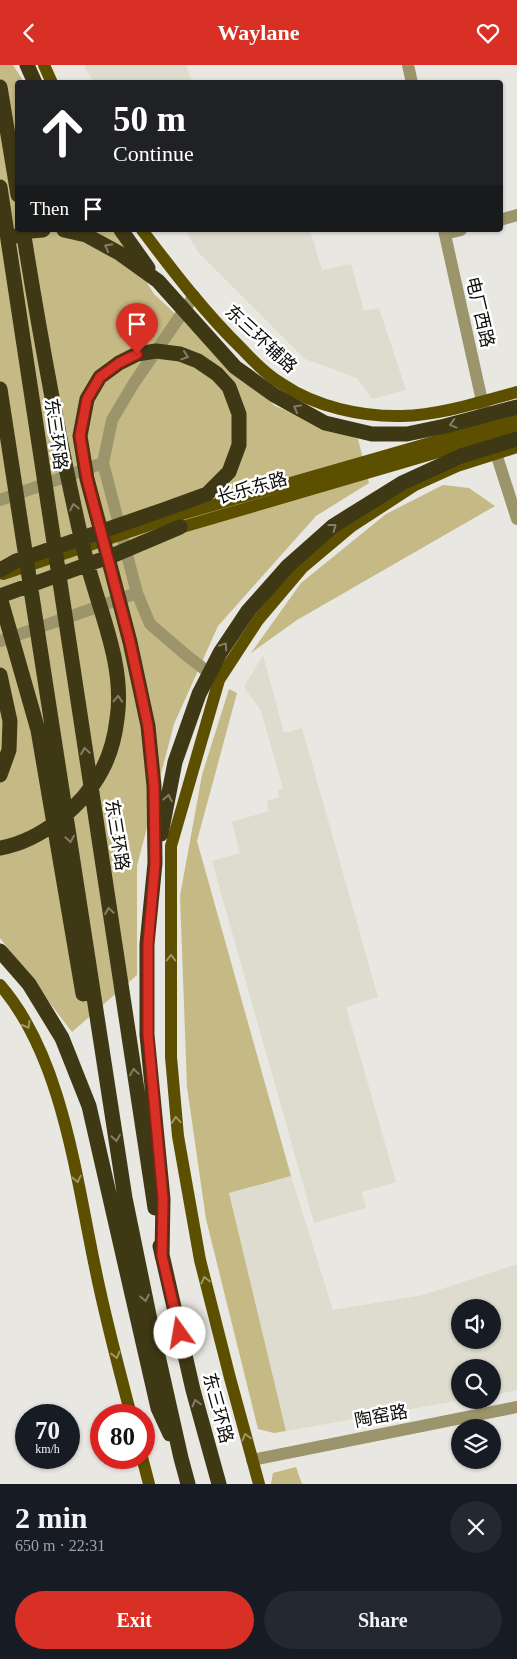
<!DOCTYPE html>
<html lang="en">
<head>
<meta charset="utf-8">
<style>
	:root { --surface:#171b24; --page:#242831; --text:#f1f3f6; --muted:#9ea1a6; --accent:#d93025 }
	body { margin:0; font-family:"Times New Roman","Noto Sans SC",serif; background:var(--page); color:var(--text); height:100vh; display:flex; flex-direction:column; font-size:19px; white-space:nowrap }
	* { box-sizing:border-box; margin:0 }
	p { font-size:16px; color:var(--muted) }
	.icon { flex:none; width:28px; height:28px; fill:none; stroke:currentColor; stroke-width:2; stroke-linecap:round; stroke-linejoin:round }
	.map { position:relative; height:1419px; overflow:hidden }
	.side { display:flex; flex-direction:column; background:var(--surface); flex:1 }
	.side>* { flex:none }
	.hud { position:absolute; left:15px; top:15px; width:488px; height:152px; border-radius:5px; box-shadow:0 1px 4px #0004; background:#202124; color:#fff; overflow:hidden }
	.fabs { position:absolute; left:451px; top:1234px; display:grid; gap:10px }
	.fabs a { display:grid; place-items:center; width:50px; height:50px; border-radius:50%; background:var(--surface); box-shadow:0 1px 4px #0004; font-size:25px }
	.speed { position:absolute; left:15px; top:1339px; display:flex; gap:10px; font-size:25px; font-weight:700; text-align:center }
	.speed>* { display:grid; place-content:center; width:65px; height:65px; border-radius:50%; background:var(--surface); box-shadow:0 1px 4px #0004; line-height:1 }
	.speed small { font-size:12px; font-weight:400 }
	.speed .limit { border:8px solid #d22; background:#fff; color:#111 }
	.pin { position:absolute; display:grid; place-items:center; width:42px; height:42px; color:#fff; margin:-51px -21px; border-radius:50% 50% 50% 0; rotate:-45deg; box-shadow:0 0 5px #0007 }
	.pin .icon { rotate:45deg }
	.me { position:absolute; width:55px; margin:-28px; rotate:347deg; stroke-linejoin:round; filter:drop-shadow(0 0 4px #0008) }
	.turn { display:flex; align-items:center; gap:18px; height:105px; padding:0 15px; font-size:22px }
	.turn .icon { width:65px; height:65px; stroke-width:2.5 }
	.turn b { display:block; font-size:35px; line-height:42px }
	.then { display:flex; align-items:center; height:48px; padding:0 15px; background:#0003; gap:10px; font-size:19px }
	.round { display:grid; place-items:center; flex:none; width:52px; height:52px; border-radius:26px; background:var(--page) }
	.headline { display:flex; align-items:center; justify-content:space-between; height:85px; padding:0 15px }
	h1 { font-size:30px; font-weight:700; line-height:38px }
	.button { display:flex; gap:10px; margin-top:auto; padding:10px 15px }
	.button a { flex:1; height:58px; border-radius:30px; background:var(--accent); color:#fff; font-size:20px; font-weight:700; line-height:58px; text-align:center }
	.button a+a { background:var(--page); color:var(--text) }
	header { display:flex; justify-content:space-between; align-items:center; height:65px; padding:0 15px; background:var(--accent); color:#fff; font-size:22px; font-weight:700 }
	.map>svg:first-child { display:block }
	.built { fill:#dedcce; fill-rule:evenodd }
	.forest { fill:#c5ba85 }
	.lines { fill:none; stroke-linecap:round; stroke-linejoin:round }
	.minor { stroke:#9c946a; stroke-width:12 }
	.major { stroke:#5c4f00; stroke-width:12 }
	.highway { stroke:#3f3815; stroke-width:15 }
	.oneway { stroke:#827e67 }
	.oneway2 { stroke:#9d9566 }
	.route-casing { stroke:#8d1f18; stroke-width:12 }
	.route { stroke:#d93025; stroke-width:9 }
	.labels { text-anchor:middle; stroke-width:5; stroke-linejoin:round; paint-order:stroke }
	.street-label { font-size:18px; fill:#0c0c0a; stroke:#fff }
</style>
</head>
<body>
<header><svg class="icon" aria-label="back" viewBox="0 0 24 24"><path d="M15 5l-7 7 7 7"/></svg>Waylane<svg class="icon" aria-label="heart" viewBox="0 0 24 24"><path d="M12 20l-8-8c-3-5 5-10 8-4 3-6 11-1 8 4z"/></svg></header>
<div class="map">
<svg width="517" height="1419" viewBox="0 0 517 1419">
	<rect width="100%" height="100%" fill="#e8e7e1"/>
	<!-- built -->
	<path class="built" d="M87,0H186L192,17H94L84,1Z
		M185,165H310L322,205L351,199L364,246L379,243L406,325L372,334L357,313L305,294L199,188Z
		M263,590L284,668L302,663L378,932L346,942L396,1117L362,1127L366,1143L314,1158L212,796L240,788L232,757L269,746L267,736L279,732L278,725L283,723L261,646L244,622Z
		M291,1111L333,1245L423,1230L517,1199V1325L493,1330L492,1302H460V1335H462L286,1366L229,1128ZM460,1242H492V1275H460Z"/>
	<!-- forest -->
	<path class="forest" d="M0,0H13L24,17L18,18V165H115L154,229L275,341L358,374L369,418L316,451L218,561L174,659L137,801V910L72,967L0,873Z
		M443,420L469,423L495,441L297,555L251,588L301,518L386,449Z
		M229,624L237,628L197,776L291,1111L229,1128L286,1366L274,1368L258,1364L206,1154L187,1022L180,831L202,710Z
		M296,1402L302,1419H271L273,1408Z"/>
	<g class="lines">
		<!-- minor -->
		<path class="minor" d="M408,0L412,18
			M500,155L517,150
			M444,165L484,345
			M445,169L461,165
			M194,231L134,318L112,355L103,398L137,528L150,559L186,590L217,614
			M493,379L517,454
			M0,435L103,398
			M0,576L137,528
			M252,1395L517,1342"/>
		<!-- major -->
		<path class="major" d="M44,0L52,18
			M142,165C173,206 205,248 242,284C254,297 267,310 282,319C316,342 362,352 402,351C441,350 480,337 517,327
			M172,465L517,364
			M3,509L182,449L517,353
			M0,920C62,991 76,1112 95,1202C105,1252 118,1301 131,1350
			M142,1392L149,1419
			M259,1419L230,1313L200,1195L178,1071L171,992V781L219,615L258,555L302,503L352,461L415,420L457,401L517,382"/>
		<!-- highway -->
		<path class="highway" d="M27,0L35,18
			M0,22L18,130
			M0,122L155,1143
			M64,165L86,170L119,188L158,216L235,302L274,330L325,358L372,369H407L445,361L517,342
			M121,165L148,203
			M16,171L31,166L43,165
			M0,324L125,1133L150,1255L181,1393L188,1419
			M0,505L16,496L163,445L207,429L229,407L239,380V349L229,322L217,309L198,296L180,289L156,286L137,289L119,298L100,312L87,334L80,371L87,414L111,504L130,577L148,661L154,721L155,798L147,879V970L163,1134L162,1191
			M0,531L114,490L180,462
			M0,532L38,665L83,929
			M0,610L10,656L9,685L0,710
			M161,769L175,697L199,629L220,588L248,546L288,501L333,461L402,418L461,391L517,374
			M0,783C41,776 83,741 102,705C110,690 115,671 117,654C126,596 95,538 83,481C59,377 40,271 23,165
			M0,886L29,919L62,973L89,1041L158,1343L170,1369
			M160,1181L193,1325L219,1419"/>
	</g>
	<!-- one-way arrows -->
	<defs><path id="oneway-chevron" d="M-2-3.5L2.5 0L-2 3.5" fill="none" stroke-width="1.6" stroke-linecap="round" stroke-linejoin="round" transform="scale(1.25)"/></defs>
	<g class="oneway">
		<use href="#oneway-chevron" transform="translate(108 182) rotate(-152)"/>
		<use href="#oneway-chevron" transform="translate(185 291) rotate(18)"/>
		<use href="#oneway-chevron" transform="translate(297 343) rotate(-151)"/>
		<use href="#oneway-chevron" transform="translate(453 359) rotate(165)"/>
		<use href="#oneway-chevron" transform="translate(74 442) rotate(-102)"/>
		<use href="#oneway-chevron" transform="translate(333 462) rotate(-37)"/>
		<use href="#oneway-chevron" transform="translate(224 581) rotate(-56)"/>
		<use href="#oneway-chevron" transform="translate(118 634) rotate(-87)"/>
		<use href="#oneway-chevron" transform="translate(85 686) rotate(-99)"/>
		<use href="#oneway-chevron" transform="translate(168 733) rotate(-79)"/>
		<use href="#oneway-chevron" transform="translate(70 774) rotate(81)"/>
		<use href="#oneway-chevron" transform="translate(109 846) rotate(-99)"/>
		<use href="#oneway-chevron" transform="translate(134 1007) rotate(-99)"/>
		<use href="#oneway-chevron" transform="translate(116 1073) rotate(81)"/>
		<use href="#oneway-chevron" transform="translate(145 1233) rotate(78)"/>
		<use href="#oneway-chevron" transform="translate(196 1338) rotate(-105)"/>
	</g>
	<g class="oneway2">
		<use href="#oneway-chevron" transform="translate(171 893) rotate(-90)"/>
		<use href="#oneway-chevron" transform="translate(27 960) rotate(60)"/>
		<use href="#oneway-chevron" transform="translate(176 1055) rotate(-95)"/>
		<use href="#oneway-chevron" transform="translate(77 1114) rotate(78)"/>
		<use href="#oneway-chevron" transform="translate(205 1215) rotate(-104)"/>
		<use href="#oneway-chevron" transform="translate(116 1290) rotate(76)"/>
		<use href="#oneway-chevron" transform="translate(246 1372) rotate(-105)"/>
	</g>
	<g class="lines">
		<defs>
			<path id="route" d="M137,289L119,298L100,312L87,334L80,371L87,414L130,577L148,661L154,721L155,798L148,879V970L163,1134L162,1191L180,1268"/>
		</defs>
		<!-- route casing -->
		<use href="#route" class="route-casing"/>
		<!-- route -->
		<use href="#route" class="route"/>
	</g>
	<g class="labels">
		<!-- street labels -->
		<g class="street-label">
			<text transform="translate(480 247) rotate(77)" y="6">电厂西路</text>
			<text transform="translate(261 274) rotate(43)" y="6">东三环辅路</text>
			<text transform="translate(56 369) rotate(82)" y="6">东三环路</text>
			<text transform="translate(252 423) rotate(-16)" y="6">长乐东路</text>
			<text transform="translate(117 770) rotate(81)" y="6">东三环路</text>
			<text transform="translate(218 1343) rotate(75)" y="6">东三环路</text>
			<text transform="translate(381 1351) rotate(-11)" y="6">陶窑路</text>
		</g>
	</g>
</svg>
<div class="fabs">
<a><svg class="icon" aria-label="sound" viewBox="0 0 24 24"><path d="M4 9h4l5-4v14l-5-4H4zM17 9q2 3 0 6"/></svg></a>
<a><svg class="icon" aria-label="search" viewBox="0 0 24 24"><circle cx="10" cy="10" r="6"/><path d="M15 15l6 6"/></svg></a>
<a><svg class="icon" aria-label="layers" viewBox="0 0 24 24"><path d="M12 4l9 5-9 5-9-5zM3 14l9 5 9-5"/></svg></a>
</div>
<div class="speed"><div>70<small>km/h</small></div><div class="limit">80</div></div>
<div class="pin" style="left:137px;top:289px;background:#d93025"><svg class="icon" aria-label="arrive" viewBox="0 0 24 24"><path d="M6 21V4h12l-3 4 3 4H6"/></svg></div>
<svg class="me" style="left:180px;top:1268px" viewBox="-20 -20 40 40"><circle r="19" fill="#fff"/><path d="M0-13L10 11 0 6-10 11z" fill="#d93025"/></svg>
<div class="hud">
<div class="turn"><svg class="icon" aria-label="ahead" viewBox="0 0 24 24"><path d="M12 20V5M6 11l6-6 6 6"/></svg><div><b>50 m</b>Continue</div></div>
<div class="then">Then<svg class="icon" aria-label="arrive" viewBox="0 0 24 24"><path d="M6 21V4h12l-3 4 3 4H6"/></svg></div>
</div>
</div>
<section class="side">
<div class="headline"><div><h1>2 min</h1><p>650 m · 22:31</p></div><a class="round"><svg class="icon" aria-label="close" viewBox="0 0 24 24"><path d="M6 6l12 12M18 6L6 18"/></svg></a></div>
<div class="button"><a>Exit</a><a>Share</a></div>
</section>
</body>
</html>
